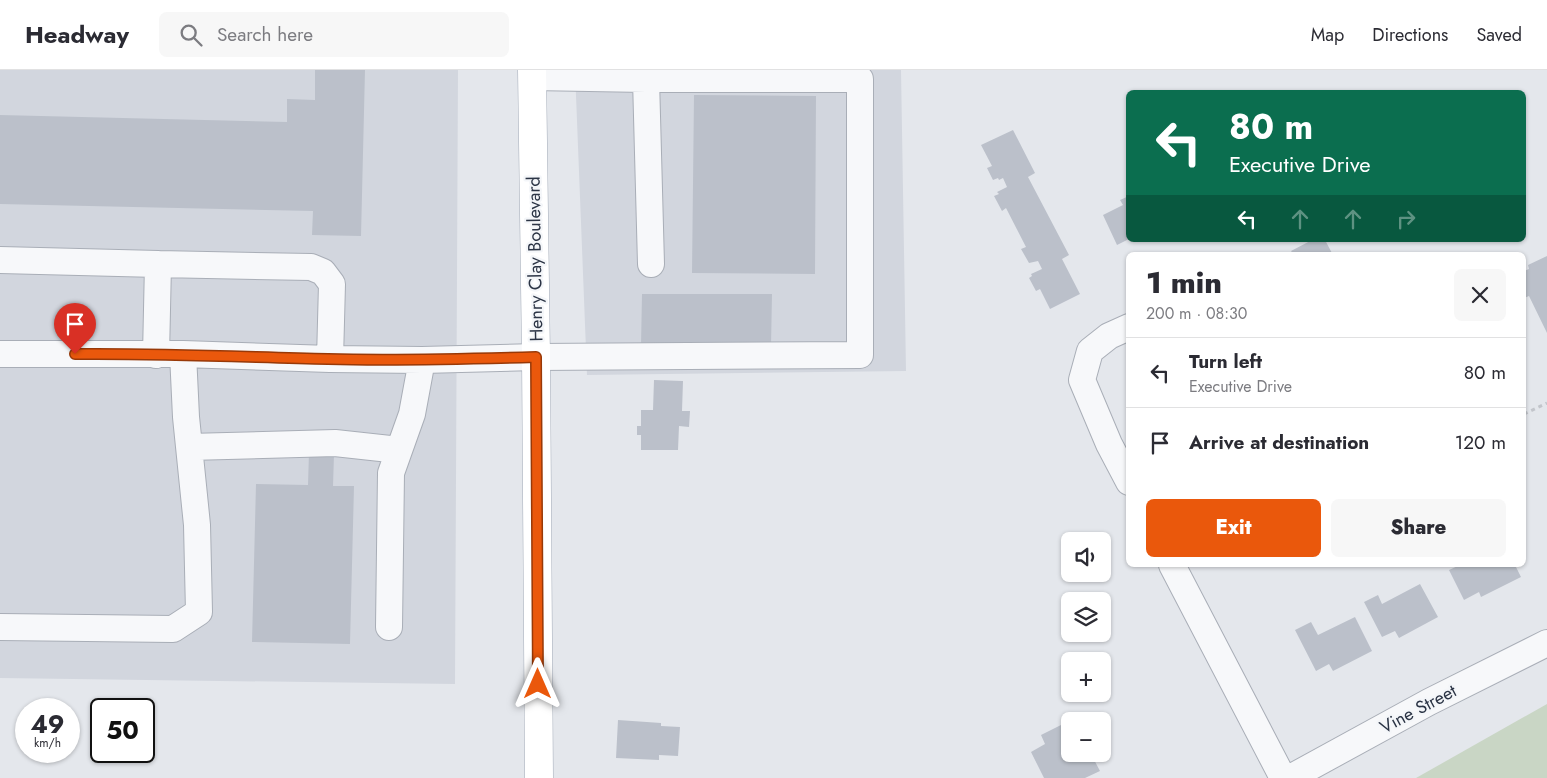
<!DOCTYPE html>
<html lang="en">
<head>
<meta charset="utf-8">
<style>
	:root { --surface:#fff; --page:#f7f7f7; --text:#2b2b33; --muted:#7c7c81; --line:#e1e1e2; --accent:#ea580c }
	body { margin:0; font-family:Jost,sans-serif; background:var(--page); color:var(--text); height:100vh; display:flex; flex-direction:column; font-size:19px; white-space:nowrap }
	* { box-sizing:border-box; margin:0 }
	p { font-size:16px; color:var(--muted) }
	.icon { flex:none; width:28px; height:28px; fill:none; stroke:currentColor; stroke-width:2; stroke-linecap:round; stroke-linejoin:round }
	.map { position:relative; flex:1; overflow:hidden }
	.panel { position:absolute; left:1126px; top:182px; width:400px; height:315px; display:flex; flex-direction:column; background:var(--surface); border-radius:8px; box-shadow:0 1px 4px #0004 }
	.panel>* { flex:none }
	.top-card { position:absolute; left:1126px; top:20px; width:400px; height:152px; border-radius:8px; box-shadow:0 1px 4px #0004; background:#0b6e4f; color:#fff; overflow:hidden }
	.controls { position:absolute; left:1061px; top:462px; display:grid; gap:10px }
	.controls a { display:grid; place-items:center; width:50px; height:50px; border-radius:8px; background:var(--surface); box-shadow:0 1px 4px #0004; font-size:25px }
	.speed { position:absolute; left:15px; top:628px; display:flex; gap:10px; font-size:25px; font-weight:700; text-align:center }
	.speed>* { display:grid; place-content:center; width:65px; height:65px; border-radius:50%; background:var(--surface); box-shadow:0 1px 4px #0004; line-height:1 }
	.speed small { font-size:12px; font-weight:400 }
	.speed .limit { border:2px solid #111; border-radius:8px; background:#fff; color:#111 }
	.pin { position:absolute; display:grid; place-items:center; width:42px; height:42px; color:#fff; margin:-51px -21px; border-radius:50% 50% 50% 0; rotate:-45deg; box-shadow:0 0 5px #0007 }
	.pin .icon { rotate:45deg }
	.me { position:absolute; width:55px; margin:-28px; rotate:0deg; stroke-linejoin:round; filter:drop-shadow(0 0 4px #0008) }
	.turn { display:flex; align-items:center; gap:18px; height:105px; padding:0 20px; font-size:22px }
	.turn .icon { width:65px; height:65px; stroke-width:2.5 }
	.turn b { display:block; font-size:35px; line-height:42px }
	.lanes { display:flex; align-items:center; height:48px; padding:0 20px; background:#0003; justify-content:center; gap:25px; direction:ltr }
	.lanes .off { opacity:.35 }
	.round { display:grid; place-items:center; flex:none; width:52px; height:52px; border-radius:8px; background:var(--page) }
	.overview { display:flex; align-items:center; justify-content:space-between; height:85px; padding:0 20px }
	h1 { font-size:30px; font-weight:800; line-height:38px }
	.action { display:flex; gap:10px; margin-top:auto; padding:10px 20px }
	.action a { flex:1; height:58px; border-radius:8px; background:var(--accent); color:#fff; font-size:20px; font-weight:800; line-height:58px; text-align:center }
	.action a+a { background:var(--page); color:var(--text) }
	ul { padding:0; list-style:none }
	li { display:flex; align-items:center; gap:15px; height:70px; padding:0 20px; border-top:1px solid var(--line) }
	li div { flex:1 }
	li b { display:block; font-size:19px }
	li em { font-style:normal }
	header { display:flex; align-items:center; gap:30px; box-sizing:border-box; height:70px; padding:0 25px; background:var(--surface); border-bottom:1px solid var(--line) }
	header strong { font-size:24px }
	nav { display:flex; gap:28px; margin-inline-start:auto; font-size:18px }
	.search { width:350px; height:45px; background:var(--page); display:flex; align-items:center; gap:12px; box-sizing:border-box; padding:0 18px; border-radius:8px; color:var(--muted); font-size:19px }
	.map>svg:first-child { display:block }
	.built { fill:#d2d6de }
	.green { fill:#c9d6c5 }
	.building { fill:#bbc0ca }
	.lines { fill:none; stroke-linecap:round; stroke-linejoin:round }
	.minor-casing { stroke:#a9aeb7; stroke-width:28 }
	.major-casing { stroke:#a3abb8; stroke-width:29 }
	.path { stroke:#c2c5cb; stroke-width:3; stroke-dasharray:4 4; stroke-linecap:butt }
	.minor { stroke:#f7f8fa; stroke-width:26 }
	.major { stroke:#fff; stroke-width:28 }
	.route-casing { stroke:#983908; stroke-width:12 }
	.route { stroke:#ea580c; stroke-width:9 }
	.labels { text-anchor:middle; stroke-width:4.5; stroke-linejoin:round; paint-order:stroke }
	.street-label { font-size:18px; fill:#2b3445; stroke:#f4f6f9 }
</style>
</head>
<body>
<header>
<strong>Headway</strong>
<div class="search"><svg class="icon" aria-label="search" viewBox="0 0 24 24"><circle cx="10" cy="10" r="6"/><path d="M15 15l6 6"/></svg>Search here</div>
<nav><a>Map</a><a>Directions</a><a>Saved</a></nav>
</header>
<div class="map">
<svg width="1547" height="708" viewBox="0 0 1547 708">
	<rect width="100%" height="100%" fill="#e4e7ec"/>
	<!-- built -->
	<path class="built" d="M0,0H458L455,614L0,608Z
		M575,0H901L906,301L587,305Z"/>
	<!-- green -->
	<path class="green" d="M1547,634V708H1416Z"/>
	<!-- building -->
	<path class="building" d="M315,0H365L361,166L312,165L313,141L0,134V45L287,52V29L315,30Z
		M694,25L816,26L815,204L692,203Z
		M1013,60L1035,103L1028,107L1069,185L1062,189L1080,224L1050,239L1040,219L1036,221L1029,208L1032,206L1031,204L1042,199L1038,191L1029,193L1021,179L1026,177L1006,138L1002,141L994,126L999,124L997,122L1007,117L1003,108L999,110L998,108L993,110L987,98L992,96L981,75Z
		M1129,126V169L1117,175L1103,145L1123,135L1120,130Z
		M1312,170H1325L1333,185H1294L1291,181Z
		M1547,186V263L1529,226L1524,228V201L1529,199L1528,195Z
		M642,224H772L771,276H641Z
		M654,310L683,311L682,341H690L689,357L679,356L678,380H641V365H637V356H641V340H653Z
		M309,383L334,384L333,416H354L350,574L252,572L256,414L308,415Z
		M1460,495H1515L1521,507L1481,527L1479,522L1464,530L1449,500Z
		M1420,514L1438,547L1399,568L1395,561L1382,567L1364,532L1378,525L1382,534Z
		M1355,547L1372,581L1333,601L1329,594L1316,601L1295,560L1311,552L1318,565Z
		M618,650L661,653V656L680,657L678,686L659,685V690L616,688Z
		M1063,654L1068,664L1070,663V684H1091L1100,701L1085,708H1044L1031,682L1045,674L1041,665Z"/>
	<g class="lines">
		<defs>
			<path id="minor" d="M646,9L651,194
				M0,190L158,194
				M1129,257L1109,266L1090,281L1082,310L1109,374L1129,412
				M0,284H183L330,289L422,290L536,287L860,285V9H646L532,7
				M156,285L158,194L311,197L323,202L332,214L330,289
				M189,377L335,373L399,380
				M1172,495L1283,708
				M0,557L173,559L199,542L197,455L186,347L183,284
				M389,557L391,403L412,344L422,290
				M1290,708L1429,632L1547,573"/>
			<path id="major" d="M532,0L536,287L539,708"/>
		</defs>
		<!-- minor casing -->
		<use href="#minor" class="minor-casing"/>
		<!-- major casing -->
		<use href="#major" class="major-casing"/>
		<!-- path -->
		<path class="path" d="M1524,344L1547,333"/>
		<!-- minor -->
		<use href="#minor" class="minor"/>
		<!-- major -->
		<use href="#major" class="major"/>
	</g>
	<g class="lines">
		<defs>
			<path id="route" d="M75,284C159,283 244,287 328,289C398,291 467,289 536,287L538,614"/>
		</defs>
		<!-- route casing -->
		<use href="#route" class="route-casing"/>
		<!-- route -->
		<use href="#route" class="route"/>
	</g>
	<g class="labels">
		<!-- street labels -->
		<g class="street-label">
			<text transform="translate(535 189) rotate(-91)" y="6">Henry Clay Boulevard</text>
			<text transform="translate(1418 639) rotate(-28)" y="6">Vine Street</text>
		</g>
	</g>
</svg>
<div class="controls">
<a><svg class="icon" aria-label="sound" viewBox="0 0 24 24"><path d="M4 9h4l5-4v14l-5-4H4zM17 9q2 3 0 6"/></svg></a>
<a><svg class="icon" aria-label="layers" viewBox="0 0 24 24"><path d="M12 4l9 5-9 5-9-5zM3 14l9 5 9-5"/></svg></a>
<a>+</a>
<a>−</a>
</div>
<div class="speed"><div>49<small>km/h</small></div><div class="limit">50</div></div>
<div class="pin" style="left:75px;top:284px;background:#d93025"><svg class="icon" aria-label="arrive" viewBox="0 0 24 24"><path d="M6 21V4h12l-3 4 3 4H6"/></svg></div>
<svg class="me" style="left:538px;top:614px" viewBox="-20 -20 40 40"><path d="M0-17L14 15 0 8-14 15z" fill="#ea580c" stroke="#fff" stroke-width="4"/></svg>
<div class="top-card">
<div class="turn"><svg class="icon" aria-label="left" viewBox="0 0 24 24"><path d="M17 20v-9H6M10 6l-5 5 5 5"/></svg><div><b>80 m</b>Executive Drive</div></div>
<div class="lanes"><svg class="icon" aria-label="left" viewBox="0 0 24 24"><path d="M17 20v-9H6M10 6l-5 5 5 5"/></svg><svg class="icon off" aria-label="ahead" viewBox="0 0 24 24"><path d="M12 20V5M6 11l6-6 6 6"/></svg><svg class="icon off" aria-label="ahead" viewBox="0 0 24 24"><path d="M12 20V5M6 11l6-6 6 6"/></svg><svg class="icon off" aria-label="right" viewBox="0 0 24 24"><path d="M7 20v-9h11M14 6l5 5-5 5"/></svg></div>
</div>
<section class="panel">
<div class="overview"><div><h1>1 min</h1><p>200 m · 08:30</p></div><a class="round"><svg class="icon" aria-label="close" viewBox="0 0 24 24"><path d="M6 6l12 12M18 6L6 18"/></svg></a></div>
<ul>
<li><svg class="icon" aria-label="left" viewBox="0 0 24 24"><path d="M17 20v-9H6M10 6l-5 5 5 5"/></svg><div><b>Turn left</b><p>Executive Drive</p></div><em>80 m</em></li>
<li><svg class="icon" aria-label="arrive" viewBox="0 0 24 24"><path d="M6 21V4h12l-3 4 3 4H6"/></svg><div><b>Arrive at destination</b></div><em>120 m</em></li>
</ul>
<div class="action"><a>Exit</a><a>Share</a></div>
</section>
</div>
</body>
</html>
